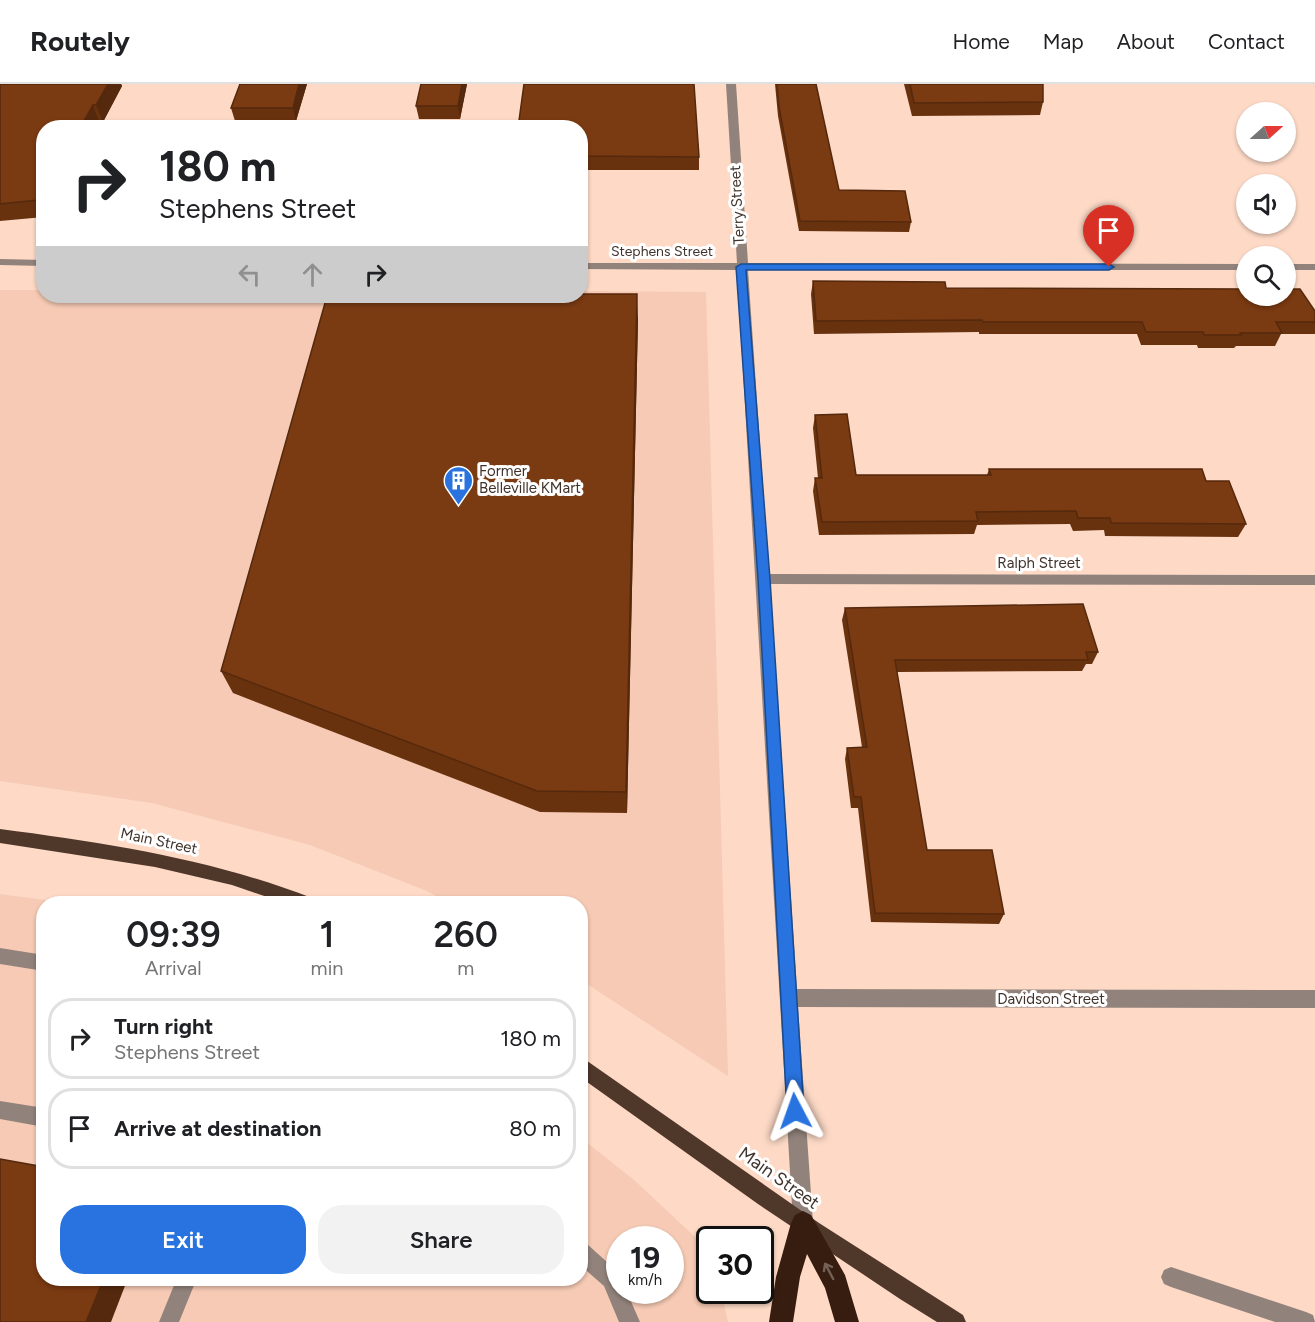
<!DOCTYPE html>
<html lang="en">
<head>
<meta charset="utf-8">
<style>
	:root { --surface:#fff; --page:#f2f2f2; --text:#202124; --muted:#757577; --line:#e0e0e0; --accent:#2873df }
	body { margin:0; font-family:Figtree,sans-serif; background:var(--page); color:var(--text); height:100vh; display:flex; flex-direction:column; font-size:22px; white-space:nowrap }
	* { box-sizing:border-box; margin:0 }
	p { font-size:20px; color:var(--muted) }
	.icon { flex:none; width:33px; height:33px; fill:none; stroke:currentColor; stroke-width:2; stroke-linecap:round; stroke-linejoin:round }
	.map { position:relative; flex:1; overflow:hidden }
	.sheet { position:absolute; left:36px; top:812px; width:552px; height:390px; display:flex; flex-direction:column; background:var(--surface); border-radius:24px; box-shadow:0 2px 4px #0004 }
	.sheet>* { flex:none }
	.guide { position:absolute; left:36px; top:36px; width:552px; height:183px; border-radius:24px; box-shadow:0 2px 4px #0004; background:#fff; color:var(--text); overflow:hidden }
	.needle { width:39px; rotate:69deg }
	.tools { position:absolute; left:1236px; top:18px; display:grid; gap:12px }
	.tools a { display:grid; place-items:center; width:60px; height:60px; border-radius:50%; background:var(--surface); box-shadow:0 2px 4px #0004; font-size:30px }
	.speed { position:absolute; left:606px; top:1142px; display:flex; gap:12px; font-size:30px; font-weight:700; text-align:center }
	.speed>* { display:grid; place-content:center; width:78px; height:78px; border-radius:50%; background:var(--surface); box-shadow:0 2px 4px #0004; line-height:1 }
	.speed small { font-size:15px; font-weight:400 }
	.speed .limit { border:3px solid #111; border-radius:9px; background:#fff; color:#111 }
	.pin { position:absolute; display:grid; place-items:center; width:51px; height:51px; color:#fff; margin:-62px -26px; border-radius:50% 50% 50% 0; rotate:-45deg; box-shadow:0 0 6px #0007 }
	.pin .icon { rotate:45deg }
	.me { position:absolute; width:66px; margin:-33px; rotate:356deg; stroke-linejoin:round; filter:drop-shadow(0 0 4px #0008) }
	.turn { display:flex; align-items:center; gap:21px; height:126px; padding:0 24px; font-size:27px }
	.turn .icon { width:78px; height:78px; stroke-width:2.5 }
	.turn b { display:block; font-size:42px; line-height:51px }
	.lanes { display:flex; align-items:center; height:57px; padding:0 24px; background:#0003; justify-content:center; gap:30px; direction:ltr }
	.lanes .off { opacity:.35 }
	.eta { display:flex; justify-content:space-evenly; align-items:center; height:102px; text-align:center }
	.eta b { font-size:36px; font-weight:600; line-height:42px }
	.button { display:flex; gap:12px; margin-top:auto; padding:12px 24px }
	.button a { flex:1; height:69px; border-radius:24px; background:var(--accent); color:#fff; font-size:24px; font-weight:600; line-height:69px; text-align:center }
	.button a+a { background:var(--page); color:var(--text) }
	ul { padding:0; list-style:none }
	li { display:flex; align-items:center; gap:18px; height:81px; margin:0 12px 9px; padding:0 12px; border:3px solid var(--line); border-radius:24px }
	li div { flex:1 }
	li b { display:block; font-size:22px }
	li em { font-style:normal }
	header { display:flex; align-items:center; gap:36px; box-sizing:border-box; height:84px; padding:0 30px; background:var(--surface); border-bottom:2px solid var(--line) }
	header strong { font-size:28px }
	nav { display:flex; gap:33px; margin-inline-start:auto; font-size:21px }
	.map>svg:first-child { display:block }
	.built { fill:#f6cab4; fill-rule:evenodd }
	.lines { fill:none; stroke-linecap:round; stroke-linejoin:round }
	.minor { fill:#91827b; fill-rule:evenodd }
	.major { fill:#4f372a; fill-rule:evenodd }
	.highway { fill:#371d0f; fill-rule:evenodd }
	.wall { fill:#69320f }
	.shaded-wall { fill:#55290d }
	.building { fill:#7a3a12; stroke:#55290d; stroke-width:1.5 }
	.oneway { stroke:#736157 }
	.route { fill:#2873df; stroke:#1a4b91; stroke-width:1.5 }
	.labels { text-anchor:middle; stroke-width:6; stroke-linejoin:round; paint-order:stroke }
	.far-street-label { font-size:14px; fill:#41332c; stroke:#fff }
	.street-label { font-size:15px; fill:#41332c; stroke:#fff }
	.poi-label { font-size:15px; fill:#41332c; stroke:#fff; text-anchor:start }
	.near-street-label { font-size:18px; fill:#41332c; stroke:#fff }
</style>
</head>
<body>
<header>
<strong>Routely</strong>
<nav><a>Home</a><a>Map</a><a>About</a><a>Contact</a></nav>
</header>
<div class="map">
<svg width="1315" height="1238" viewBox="0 0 1315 1238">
	<rect width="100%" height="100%" fill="#fdd9c6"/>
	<!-- built -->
	<path class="built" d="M0,206H43L44,212H580L581,207L706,208L728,992L581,896L580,819H448L427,807L310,761L152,719L0,697Z
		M0,810L67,819H44V1194H580L581,1054L634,1096L709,1166L710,1206H721L728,1238H0ZM620,1155H670V1206H620Z"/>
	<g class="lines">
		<!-- minor -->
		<path class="minor" d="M726,0H736L748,179L1246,180V186H748L769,490L1315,491V501L770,500L797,905L1315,906V924L798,923L813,1139L810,1146L803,1149L796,1146L793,1139L737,186L580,185V179H737Z
			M0,175L44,176V182L0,181Z
			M1286,180H1315V186H1286Z
			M0,864L44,871V887L0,880Z
			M0,1017L44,1024V1043L0,1035Z
			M580,1157L587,1160L618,1188L620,1206H626L640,1238H619L604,1202L580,1181Z
			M1171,1183L1306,1228L1313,1231L1315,1238H1275L1171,1203L1164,1200L1161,1193L1164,1186Z
			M177,1194H197L179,1238H159Z"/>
		<!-- major -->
		<path class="major" d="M0,745C107,759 211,775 312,814L314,819H285L232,801L155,783L0,759Z
			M580,972L819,1139L963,1231L966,1238H937L900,1215L758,1120L580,993Z"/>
		<!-- highway -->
		<path class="highway" d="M803,1127L811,1131L845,1191L859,1238H835L825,1204L807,1170L800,1193L793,1238H769L776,1193L791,1139L795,1131Z"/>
	</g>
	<!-- wall -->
	<path class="wall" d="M0,0H121L122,2L103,38H99L96,44H44V133L0,137Z
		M240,0H307L296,37H235L231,24Z
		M421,0H467L460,35H419L416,22Z
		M775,0H816L839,106L911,138L909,148L799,147L778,32Z
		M904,0H1043V18L1040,31L912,32Z
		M580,44L699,73V86H580Z
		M813,197L946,204L1315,227V250H1281L1275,262H1236L1234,264H1198L1197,261H1141L1137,250H979V248L814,250L811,210Z
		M638,235L627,729L540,728L233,609L221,587Z
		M815,331L856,391H987L989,385L1206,397L1246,440L1238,453L1105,452L1104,446L1073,447L1070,440L977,441L974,450L819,451L813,407L815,394H818L813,344Z
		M845,524L1098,568L1092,580H1086L1082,587L897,588L927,766L1004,830L999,840L871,838L858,724H851L845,675L847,664L862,663L842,536Z"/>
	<!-- shaded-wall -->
	<path class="shaded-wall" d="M108,0H121L122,2L103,38L96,21Z
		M299,0H307L296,37L293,24Z
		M462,0H467L460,35L458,22Z
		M93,21L99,38L96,44H80Z
		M44,108V126L39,116Z
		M637,210L638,235L627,729L626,708Z
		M104,1194H128L111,1238H86Z"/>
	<!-- building -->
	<path class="building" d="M0,0H108L96,21H93L80,44H44V108L39,116L0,120Z
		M240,0H299L293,24H231Z
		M421,0H462L458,22H416Z
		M524,0H694L699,73L580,72V44H518Z
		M777,0H816L839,106L905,107L911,138L800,137L779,23Z
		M910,0H1043V18L914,19Z
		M813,197L945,198L946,204L1246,205V212H1286V205H1300L1315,227V238H1276L1282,249H1240L1241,251H1204L1203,248H1146L1142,238H983L982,236L816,237Z
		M580,210H637L626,708L537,707L221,587L327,212H580Z
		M847,330L856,391H991L989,385H1202L1206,397H1229L1246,440L1111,439L1110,434H1078L1076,427L976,428L978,437L822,438L815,394H822L815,331Z
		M1083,520L1098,568H1086L1088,576H895L927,766H992L1004,830L875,829L861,713H854L847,664L867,663L845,524Z
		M0,1075L44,1083V1194H104L86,1238H0Z"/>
	<!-- one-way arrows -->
	<defs><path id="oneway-shaft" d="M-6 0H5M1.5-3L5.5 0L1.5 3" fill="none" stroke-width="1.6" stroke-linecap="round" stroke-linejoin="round" transform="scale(1.5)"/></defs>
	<use class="oneway" href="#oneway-shaft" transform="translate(829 1187) rotate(-118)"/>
	<!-- route -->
	<path class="route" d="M741,180H1109L1114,183L1109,186H746L770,495L804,1027L802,1033L795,1035L789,1033L787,1027L758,495L736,183Z"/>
	<!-- icons -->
	<defs>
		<symbol id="building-pin" viewBox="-11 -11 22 30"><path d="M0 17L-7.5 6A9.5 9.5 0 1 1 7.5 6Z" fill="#2873df" stroke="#fff"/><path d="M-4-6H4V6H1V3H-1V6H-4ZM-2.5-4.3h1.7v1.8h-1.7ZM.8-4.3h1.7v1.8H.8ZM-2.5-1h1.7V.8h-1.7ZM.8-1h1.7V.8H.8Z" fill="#fff"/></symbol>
	</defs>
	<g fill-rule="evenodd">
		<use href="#building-pin" x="442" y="380" width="33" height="45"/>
	</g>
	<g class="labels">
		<!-- far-street labels -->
		<g class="far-street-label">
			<text x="662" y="172">Stephens Street</text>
		</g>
		<!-- street labels -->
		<g class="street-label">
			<text transform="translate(737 121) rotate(-93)" y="5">Terry Street</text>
			<text x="1039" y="484">Ralph Street</text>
			<text transform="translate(159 757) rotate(12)" y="5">Main Street</text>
			<text x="1051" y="920">Davidson Street</text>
		</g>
		<!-- poi labels -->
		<g class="poi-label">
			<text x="479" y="392">Former<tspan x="479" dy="17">Belleville KMart</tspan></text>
		</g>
		<!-- near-street labels -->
		<g class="near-street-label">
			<text transform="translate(779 1094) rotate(35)" y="6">Main Street</text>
		</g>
	</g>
</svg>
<div class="tools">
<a><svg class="needle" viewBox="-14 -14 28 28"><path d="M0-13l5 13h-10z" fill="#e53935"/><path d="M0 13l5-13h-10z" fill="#757577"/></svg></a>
<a><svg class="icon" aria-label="sound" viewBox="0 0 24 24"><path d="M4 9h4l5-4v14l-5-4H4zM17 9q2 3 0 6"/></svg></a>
<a><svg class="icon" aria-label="search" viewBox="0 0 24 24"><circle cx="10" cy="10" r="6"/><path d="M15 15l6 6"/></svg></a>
</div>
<div class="speed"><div>19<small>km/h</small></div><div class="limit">30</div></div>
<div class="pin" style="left:1109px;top:183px;background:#d93025"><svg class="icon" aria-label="arrive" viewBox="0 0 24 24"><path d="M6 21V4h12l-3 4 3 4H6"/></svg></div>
<svg class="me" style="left:795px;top:1027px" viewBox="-20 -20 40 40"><path d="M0-17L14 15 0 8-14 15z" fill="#2873df" stroke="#fff" stroke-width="4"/></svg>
<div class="guide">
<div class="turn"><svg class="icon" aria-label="right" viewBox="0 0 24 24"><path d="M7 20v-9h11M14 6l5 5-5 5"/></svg><div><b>180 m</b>Stephens Street</div></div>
<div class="lanes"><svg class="icon off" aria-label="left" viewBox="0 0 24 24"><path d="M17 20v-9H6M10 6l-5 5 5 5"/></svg><svg class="icon off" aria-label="ahead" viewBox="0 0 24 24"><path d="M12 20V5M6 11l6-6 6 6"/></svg><svg class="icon" aria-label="right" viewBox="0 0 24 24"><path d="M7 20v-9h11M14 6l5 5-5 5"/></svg></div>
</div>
<section class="sheet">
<div class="eta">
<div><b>09:39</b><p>Arrival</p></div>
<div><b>1</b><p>min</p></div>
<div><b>260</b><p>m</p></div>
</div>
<ul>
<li><svg class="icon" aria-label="right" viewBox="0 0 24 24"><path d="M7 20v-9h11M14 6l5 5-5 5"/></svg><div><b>Turn right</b><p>Stephens Street</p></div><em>180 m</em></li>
<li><svg class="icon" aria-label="arrive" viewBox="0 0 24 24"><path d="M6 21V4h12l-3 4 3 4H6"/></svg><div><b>Arrive at destination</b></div><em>80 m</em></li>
</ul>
<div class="button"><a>Exit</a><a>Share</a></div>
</section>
</div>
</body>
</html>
